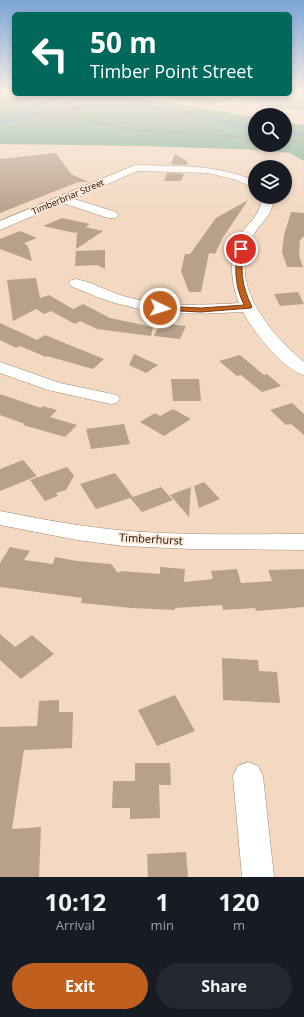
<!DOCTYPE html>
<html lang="en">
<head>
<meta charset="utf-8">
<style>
	:root { --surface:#171b24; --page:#242831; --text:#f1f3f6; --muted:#9ea1a6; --accent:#c05f1e }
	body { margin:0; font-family:"Open Sans",sans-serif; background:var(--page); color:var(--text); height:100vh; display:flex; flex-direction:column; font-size:15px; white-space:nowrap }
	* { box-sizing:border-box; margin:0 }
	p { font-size:13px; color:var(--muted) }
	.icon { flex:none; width:22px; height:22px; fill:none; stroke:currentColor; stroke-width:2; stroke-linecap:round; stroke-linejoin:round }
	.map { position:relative; height:877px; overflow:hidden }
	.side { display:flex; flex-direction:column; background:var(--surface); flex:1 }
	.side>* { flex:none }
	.top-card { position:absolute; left:12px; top:12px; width:280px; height:84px; border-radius:6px; box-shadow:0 2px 6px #0003; background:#00695c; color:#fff; overflow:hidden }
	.fabs { position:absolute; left:248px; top:108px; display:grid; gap:8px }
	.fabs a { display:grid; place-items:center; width:44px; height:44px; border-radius:50%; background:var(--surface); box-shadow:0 2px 6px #0003; font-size:20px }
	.pin { position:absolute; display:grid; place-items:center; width:34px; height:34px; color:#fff; margin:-17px; border:2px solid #fff; border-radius:50%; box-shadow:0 1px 4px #0007 }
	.me { position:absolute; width:44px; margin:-22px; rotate:94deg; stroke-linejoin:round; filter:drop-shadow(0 0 3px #0008) }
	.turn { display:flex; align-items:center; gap:14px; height:84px; padding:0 12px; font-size:18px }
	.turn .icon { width:52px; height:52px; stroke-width:2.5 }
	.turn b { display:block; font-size:28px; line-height:34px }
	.eta { display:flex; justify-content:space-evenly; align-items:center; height:68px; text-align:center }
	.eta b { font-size:24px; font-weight:700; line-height:28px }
	.cta { display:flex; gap:8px; margin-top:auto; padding:8px 12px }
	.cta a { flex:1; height:46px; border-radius:24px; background:var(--accent); color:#fff; font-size:16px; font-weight:700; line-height:46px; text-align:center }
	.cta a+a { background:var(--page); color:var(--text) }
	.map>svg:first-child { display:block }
	.green { fill:#91b9a3 }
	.forest { fill:#77b092 }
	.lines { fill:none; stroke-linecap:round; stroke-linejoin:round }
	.stream { stroke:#778fbd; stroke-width:2.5 }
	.building { fill:#b9a08b }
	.service-casing { stroke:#a18a74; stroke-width:1 }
	.minor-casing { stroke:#a18a74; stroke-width:1 }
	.path { stroke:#8c7a6a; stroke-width:1.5; stroke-dasharray:1.5 1; stroke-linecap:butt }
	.service { fill:#fff; fill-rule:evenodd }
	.minor { fill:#fff; fill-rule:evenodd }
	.route { fill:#c05f1e; stroke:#7d3e14 }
	.labels { text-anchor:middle; stroke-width:3.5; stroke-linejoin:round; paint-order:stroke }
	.far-street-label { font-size:9px; fill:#180f07; stroke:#fce7d5 }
	.street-label { font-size:11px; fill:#180f07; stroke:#fce7d5 }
</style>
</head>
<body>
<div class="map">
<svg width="304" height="877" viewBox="0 0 304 877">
	<rect width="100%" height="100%" fill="#f3d9c2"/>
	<!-- green -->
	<path class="green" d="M290,92H296L304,96V109L300,111L245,102L244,101L261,94H290Z"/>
	<!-- forest -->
	<path class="forest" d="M0,92H14V94H116L255,117V145H285V122L304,125V161L290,153L262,150L144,146L0,144Z"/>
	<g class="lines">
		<!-- stream -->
		<path class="stream" d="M11,120L23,111L65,94
			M0,123L59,110L94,106L124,105L145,106L255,128
			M285,132L304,135"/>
	</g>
	<!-- building -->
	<path class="building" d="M179,94H189L220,101L223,98L206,94L241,95L211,107L178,100Z
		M56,153L71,174L89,182H78L0,213V159Z
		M175,154L188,162L187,165L171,164Z
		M167,173L184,174L181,181H164Z
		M248,200L222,239L215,254L209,253L201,292H189L181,271L185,254H190L216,218Z
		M291,212L304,213V236L300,240L299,256L303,267H287L282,252L284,235Z
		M62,218L90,224L85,227L103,231L76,249L77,232L75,233L43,226Z
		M20,231L37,238L24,243L28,246L32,261L0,249V239Z
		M105,250V269L97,265L75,266L76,251Z
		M36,278L40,298L49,295L73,309L83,304L110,318L153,327L151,336L97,329L80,321L75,324L51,311L44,314L36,309L13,321L7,280Z
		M298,292L304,304L280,306L274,294Z
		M0,323L37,340L45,335L104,359L93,369L47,356L46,357L20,346L16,348L0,340Z
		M160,323L186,326L180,339L154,336Z
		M134,354L158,365L146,373L129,365Z
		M240,355L264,375L267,374L281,386L262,392L241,375L237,376L219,361Z
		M171,379H199L201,401H173Z
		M0,394L41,408L42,406L57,410L50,417L77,425L65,437L23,425L25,424L0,415Z
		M292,403L304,414V435L291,424L286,425L270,410Z
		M173,409L191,419L164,436L140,422L155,413L160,416Z
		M124,424L130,444L91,449L86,429Z
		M23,460L37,476L0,491V469Z
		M67,467L74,476L66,490L56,493L58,496L45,501L30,480Z
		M115,473L133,497L161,487L173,500L142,512L130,498L133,497L96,509L80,484Z
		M204,482L220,499L199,508L194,486Z
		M191,487L189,517L170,495Z
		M10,547L30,551L24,560L53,564L55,557L77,561L111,564L118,573L121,571L160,574V567L185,569L184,582L213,579L211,571L237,569L241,583L272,581L268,570L304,569V607L256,611L255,608L223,610L222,605L175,608V610L132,608L81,603L82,598L0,587V563Z
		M0,634L15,647L32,635L54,654L21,679L0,660Z
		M222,658L258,660L259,671L277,672L280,703L223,700Z
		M175,695L195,731L157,746L138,710Z
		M59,700V712H73L72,748L24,750L12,829L41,827L39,877H0V727L37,726L39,701Z
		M135,763H170L171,785H159L160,818L130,819V808H112L113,781H135Z
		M186,852L188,877H148L147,854Z"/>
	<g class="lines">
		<defs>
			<path id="service" d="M190,94H199L222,99L220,100Z"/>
			<path id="minor" d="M135,165C177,166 216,164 255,181V188L233,179L207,173L137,171L74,199L116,212L118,215L116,218H108L63,203L0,230V221Z
				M261,197H273C274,214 262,221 254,234C225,281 269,333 304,362V375C284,370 252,330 243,312C203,314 163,316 123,305C105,301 88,293 71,286L69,283L71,280L76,279C95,283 112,294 131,298C166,307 203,305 239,303C230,279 228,254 243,231C251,220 262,213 261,197Z
				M0,362L60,383L117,395L120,399L117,403L111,404L48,390L0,373Z
				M0,511C36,518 72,525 108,529C173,536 239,534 304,534V550L192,549L124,546L77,540L0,525Z
				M248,762L258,766L263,776L274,877H242L233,776L238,766Z"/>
		</defs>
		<!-- service casing -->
		<use href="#service" class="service-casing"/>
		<!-- minor casing -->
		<use href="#minor" class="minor-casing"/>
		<!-- path -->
		<path class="path" d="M57,94L63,102L76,109L86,118L100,123L135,130L198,133L255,139
			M285,140L304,143"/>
		<!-- service -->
		<use href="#service" class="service"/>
		<!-- minor -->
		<use href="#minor" class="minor"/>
	</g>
	<!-- sky -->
	<linearGradient id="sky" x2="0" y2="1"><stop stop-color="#7ba5d7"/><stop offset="0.43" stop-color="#faeee4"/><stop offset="1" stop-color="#faeee4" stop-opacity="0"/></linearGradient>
	<rect width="304" height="215" fill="url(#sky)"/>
	<!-- route -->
	<path class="route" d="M241,247L244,249C240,272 242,286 252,307L251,308L201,312L158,310L157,308L160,306L201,308L244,305C235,286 234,269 238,249Z"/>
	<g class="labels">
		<!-- far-street labels -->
		<g class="far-street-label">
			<text transform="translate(68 197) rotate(-23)" y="3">Timberbriar Street</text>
		</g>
		<!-- street labels -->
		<g class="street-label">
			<text transform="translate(151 539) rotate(3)" y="4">Timberhurst</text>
		</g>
	</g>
</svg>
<div class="fabs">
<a><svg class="icon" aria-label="search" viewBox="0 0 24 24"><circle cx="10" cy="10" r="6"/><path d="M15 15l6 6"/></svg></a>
<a><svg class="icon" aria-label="layers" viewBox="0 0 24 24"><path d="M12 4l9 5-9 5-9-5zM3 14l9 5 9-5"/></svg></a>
</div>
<div class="pin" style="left:241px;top:249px;background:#d93025"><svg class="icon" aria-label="arrive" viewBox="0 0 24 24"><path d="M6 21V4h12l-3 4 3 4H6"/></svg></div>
<svg class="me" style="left:160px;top:308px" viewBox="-20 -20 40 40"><circle r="17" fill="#c05f1e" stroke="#fff" stroke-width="3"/><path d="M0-11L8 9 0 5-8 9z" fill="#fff"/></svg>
<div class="top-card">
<div class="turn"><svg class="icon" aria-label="left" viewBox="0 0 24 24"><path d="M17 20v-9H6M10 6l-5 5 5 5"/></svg><div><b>50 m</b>Timber Point Street</div></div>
</div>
</div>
<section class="side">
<div class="eta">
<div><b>10:12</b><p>Arrival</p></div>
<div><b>1</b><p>min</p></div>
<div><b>120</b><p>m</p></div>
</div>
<div class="cta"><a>Exit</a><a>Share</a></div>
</section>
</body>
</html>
